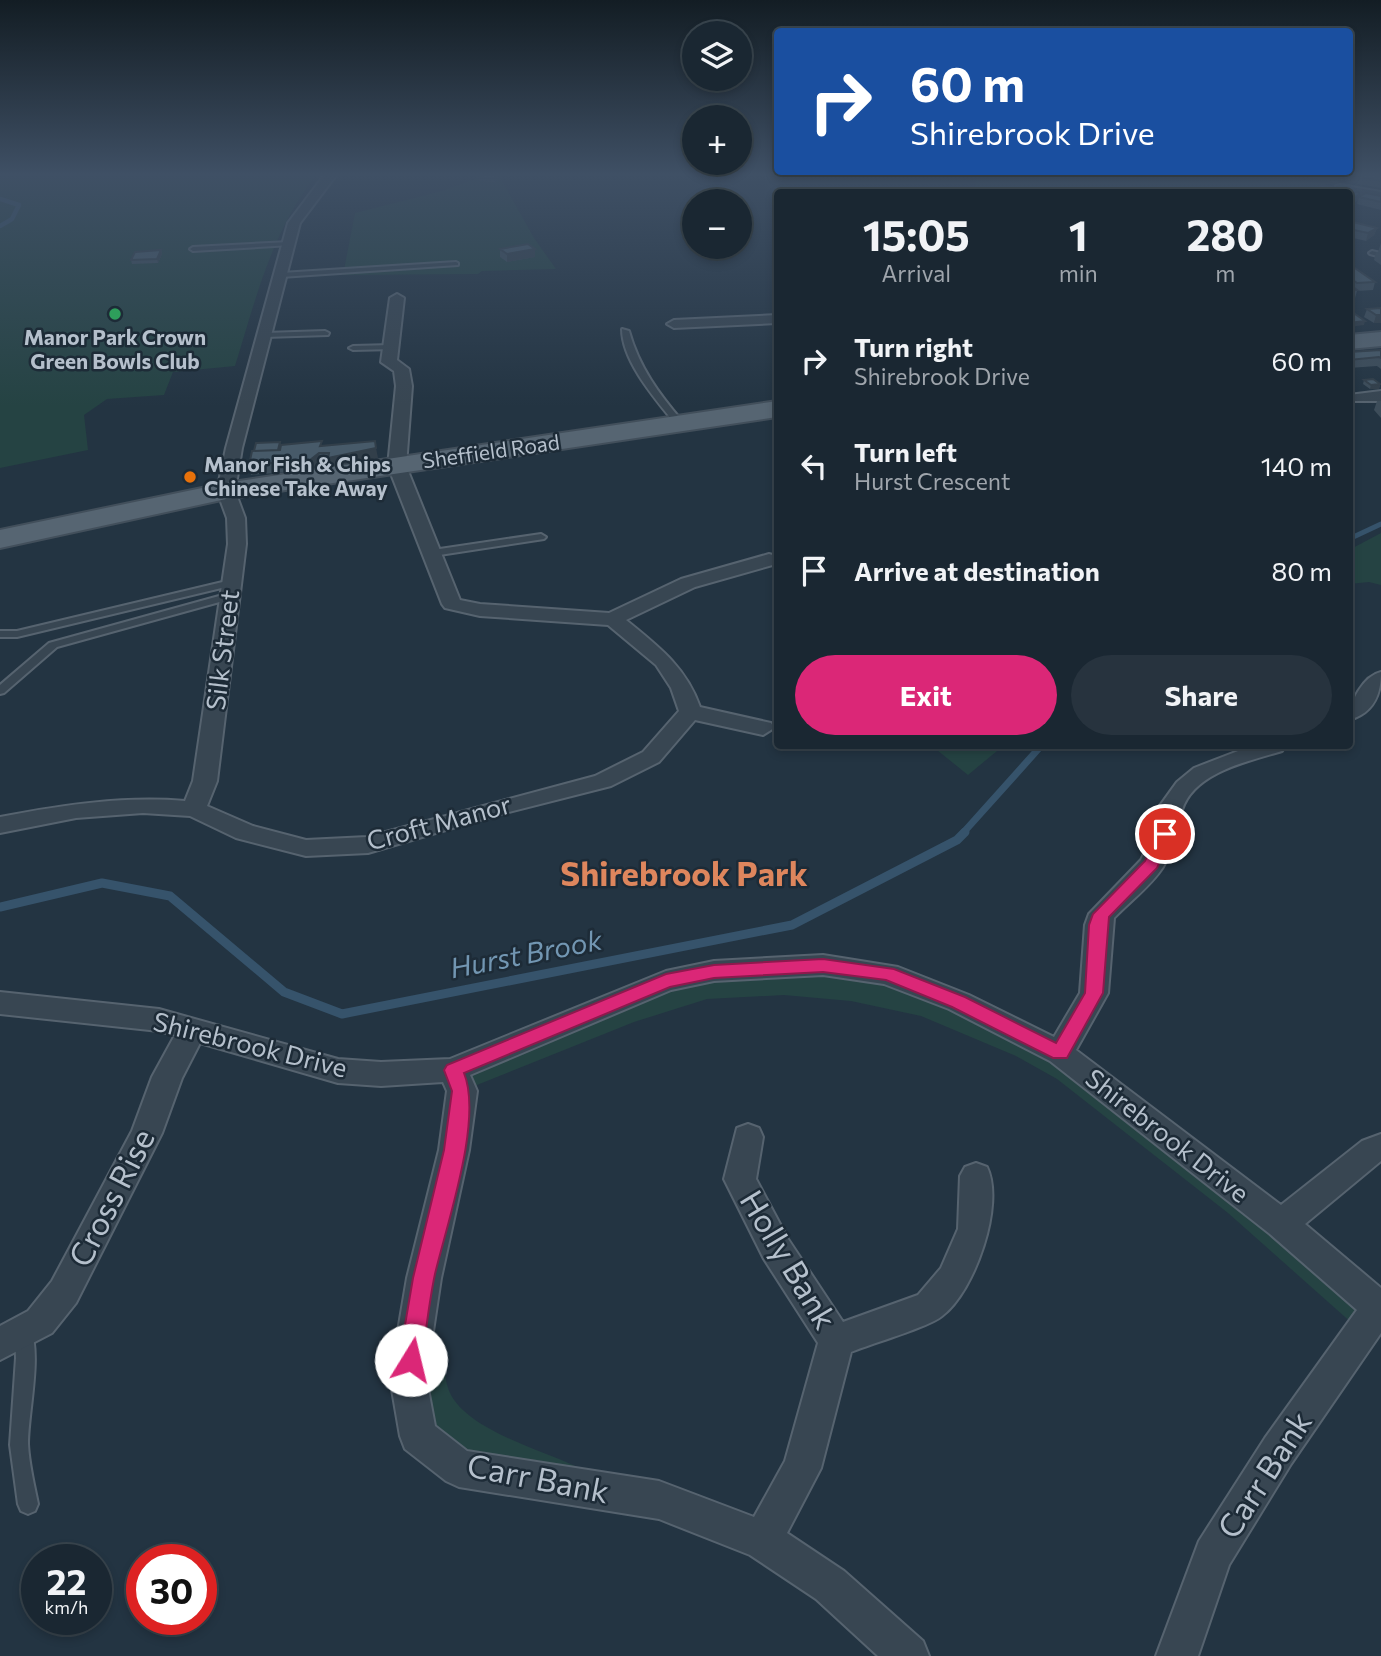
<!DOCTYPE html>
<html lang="en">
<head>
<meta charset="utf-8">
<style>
	:root { --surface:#1a2732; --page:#27333e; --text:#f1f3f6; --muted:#9fa5ac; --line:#38444d; --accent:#db2777 }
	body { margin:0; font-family:Commissioner,sans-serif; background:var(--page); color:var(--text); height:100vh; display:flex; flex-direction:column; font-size:26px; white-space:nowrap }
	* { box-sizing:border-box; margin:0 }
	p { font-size:23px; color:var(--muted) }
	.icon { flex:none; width:38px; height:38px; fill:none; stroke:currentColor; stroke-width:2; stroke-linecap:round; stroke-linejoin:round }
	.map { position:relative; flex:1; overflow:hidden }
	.sheet { position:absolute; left:774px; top:189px; width:579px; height:560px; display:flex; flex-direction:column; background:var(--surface); border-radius:7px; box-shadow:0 4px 10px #0003,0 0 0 2px var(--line) }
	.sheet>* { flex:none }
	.banner { position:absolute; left:774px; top:28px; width:579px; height:147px; border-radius:7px; box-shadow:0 4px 10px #0003,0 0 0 2px var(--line); background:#1a4fa0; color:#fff; overflow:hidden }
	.buttons { position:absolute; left:682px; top:21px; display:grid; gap:14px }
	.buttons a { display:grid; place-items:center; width:70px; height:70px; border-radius:50%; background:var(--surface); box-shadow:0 4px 10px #0003,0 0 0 2px var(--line); font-size:35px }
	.speed { position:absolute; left:21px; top:1544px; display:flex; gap:14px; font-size:35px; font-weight:700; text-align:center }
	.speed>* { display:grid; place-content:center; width:91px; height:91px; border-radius:50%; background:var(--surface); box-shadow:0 4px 10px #0003,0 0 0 2px var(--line); line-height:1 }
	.speed small { font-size:18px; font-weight:400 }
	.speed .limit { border:10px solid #d22; background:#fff; color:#111 }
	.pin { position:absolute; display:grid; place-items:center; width:60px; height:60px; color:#fff; margin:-30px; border:4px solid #fff; border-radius:50%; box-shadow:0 2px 7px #0007 }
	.me { position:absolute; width:77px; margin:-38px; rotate:9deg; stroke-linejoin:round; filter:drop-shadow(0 0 5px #0008) }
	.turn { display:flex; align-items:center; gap:24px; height:147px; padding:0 21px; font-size:32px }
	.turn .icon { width:91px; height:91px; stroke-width:2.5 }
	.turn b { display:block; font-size:49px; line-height:60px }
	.eta { display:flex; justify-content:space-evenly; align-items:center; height:119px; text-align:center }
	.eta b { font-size:42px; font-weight:700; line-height:49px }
	.action { display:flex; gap:14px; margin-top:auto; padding:14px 21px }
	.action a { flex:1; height:80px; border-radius:42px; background:var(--accent); color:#fff; font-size:28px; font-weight:700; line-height:80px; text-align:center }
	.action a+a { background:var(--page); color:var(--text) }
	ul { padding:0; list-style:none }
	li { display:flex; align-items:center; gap:21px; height:105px; padding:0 21px }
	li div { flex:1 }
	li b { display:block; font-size:26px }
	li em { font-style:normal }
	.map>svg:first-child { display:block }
	.green { fill:#254343 }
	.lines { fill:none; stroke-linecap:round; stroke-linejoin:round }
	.stream-far3 { stroke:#36536b; stroke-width:4.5 }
	.stream-far2 { stroke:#36536b; stroke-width:5 }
	.stream-far1 { stroke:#36536b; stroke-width:7 }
	.stream { stroke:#36536b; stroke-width:9 }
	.lane-casing { stroke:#56636f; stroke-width:4 }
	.street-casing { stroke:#56636f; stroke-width:4 }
	.primary-casing { stroke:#424f5b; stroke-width:4 }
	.lane { fill:#384652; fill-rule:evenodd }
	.street { fill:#384652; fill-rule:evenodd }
	.primary { fill:#566572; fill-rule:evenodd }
	.wall { fill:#3d4d5a }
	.shaded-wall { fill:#323f4a }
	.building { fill:#475a69; stroke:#323f4a; stroke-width:2 }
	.route { fill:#db2777; stroke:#8e194d; stroke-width:2 }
	.leisure-dot { fill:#2e9e5b; stroke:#1d2b37; stroke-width:2.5 }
	.food-dot { fill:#e8710a; stroke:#1d2b37; stroke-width:2.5 }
	.labels { text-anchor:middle; stroke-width:5; stroke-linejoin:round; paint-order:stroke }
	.far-poi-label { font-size:21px; font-weight:bold; fill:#b5c0cc; stroke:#1d2b37 }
	.far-street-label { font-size:21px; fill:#b5c0cc; stroke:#1d2b37 }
	.street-label { font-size:26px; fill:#b5c0cc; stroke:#1d2b37 }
	.water-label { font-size:28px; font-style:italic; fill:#7296b2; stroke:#1d2b37 }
	.near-street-label { font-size:32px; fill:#b5c0cc; stroke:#1d2b37 }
	.district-label { font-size:33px; font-weight:bold; fill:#de865d; stroke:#1d2b37 }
</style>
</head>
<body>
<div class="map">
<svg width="1381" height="1656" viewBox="0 0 1381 1656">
	<rect width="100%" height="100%" fill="#233442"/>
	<!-- green -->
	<path class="green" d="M0,174H317C272,230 256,298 235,366L173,372L164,395L107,399L84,415L88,450L0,468Z
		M489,174H498L534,238L556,269L482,271L478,274L343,275L355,213L442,191Z
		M976,174H1287L1290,178L1323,184L1315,192H975Z
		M1381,533V585L1369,582L1349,584V550Z
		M932,746H1003L968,775Z
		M714,971L888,974L1018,1030L1379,1307L1363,1333L1228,1213L1057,1079L1016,1056L921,1016L851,1001L784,995L707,999L634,1022L462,1091L453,1070Z
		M414,1341L444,1361C445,1369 445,1379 448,1388C461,1428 539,1449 575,1466L583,1490L418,1436Z"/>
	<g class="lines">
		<!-- stream-far3 -->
		<path class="stream-far3" d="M0,199L19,205L12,219L0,226"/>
		<!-- stream-far2 -->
		<path class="stream-far2" d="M1349,539L1381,524"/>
		<!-- stream-far1 -->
		<path class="stream-far1" d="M963,833L1041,746"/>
		<!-- stream -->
		<path class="stream" d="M0,907L102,883L170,896L284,992L342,1014L792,925L957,840L965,832"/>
		<defs>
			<path id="lane" d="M289,242L292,244L291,245L193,251L190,249L193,247Z
				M1372,251L1381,253V257L1370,254L1369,253Z
				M456,262L458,263V265L281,277L278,275L281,273Z
				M622,329L629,331C639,367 659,394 683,422V426H677C657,401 622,362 622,329Z
				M325,331L329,333L328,335L265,337L261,335L265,333Z
				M391,345L395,347L394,349L353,350L349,348L353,346Z
				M541,534L546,537L544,539L433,556L428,553L433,550Z
				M231,580L234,581V585L17,637H0V631H17Z
				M230,593L235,596L234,598L57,647L4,693L0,694V685L49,643Z
				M24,1326L30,1328C42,1354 28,1413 28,1444C29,1464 34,1484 38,1504L35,1511L28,1514L21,1511L18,1504L10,1445L16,1358L15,1334L18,1328Z"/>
			<path id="street" d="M325,174H337L300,223L242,448L235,491L245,518L246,544L217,781L207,806L253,826L306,840L367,837L595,776L643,752L679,711L671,688L656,665L608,625L480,616L445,608L442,604L388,466L396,386L394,371L381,362L390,298L397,294L404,298L397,360L409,369L412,386L406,466L460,600L480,604L609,613L681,579L769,554L776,556V564L695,587L626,620C658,646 686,667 700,707L771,723L774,728L763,735L695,720L659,762L611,786L493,816L368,853L306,856L236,838L190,816L143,813L76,818L0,833V817C63,805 122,796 185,801L193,781L228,544L227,518L217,491L226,448L288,223Z
				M1340,185L1381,192V200L1336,190V186Z
				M777,315V323L674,328L667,324L674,320Z
				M1381,391V401H1349V395Z
				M1381,672C1381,694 1374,713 1349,720C1349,703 1363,676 1381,672Z
				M1251,746H1285L1282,751C1249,761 1194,772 1182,810C1176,830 1174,849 1163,867C1151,886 1129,902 1114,918L1108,993L1076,1050L1281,1205L1362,1141L1381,1134V1161L1305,1224L1381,1288V1333L1291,1464L1229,1565L1198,1656H1156L1199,1541L1265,1438L1357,1310L1270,1234L1050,1061L949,1009L884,984L823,975L714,981L671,990L470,1075L477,1091L469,1150L441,1278L426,1378L435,1426L467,1451L659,1481L754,1517L785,1461L818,1343L764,1259L724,1179L737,1128L748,1124L759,1128L763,1137L756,1179L788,1239L843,1322L918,1295L941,1268L958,1229L960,1176L965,1167L976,1163L987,1167C1005,1204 975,1291 942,1316C929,1327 870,1344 851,1352L821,1468L787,1533L844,1571L923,1641L929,1656H878L816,1599L750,1555L659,1519L459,1487L446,1481L405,1449L400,1436L390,1378L407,1278L439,1150L447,1091L443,1082L381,1086L338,1083L200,1043L182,1078L162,1133L76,1303L52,1333L0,1360V1326L28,1311L52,1281L132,1131L152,1077L175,1035L159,1031L0,1014V992L159,1009L338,1059L381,1062L450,1059L666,971L714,961L823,955L898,967L969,995L1054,1037L1080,993L1085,925L1089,914L1141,860L1153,834L1159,807L1177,782L1194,768Z"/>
			<path id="primary" d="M1381,332V346L1349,349V335Z
				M777,401V417L226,499L0,548V530L226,483Z"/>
		</defs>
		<!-- lane casing -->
		<use href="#lane" class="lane-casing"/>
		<!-- street casing -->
		<use href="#street" class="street-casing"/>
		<!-- primary casing -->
		<use href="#primary" class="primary-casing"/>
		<!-- lane -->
		<use href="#lane" class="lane"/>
		<!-- street -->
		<use href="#street" class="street"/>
		<!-- primary -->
		<use href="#primary" class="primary"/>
	</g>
	<!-- wall -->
	<path class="wall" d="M1300,174H1344L1343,179L1337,183L1300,175Z
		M496,175L497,179L495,182L480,181L479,178Z
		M1349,175L1381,176V188L1347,182Z
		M1322,185L1361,193L1360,197L1366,193L1381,196V210L1357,204L1358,200L1352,204L1349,203V192H1315L1316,189Z
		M1349,221L1377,228L1374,235L1366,241L1349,237Z
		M1381,243V265L1374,260L1376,252H1378Z
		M500,249H535V257L507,262L500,257Z
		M161,250L162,254L158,263L132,264L131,260Z
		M1349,264L1375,282L1373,290L1357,291L1355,298H1349Z
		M1381,308L1374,323L1364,317L1367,309Z
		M1381,350V369L1377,366L1349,368V352Z
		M1364,380L1380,384L1379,389H1370L1363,384Z
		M1377,401H1381V418L1374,410Z
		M280,442L281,446H323L378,458L329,467L328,462H321L312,470L251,475L249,465Z"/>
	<!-- shaded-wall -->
	<path class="shaded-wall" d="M1342,174H1344L1343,179L1337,183L1339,175Z
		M1361,193L1358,200L1352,204L1355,197Z
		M1377,228L1374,235L1366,241L1368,233Z
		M535,249V257L507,262V254Z
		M161,250L162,254L158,263L157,259Z
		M1376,315H1381V323H1374Z
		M1365,321L1364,325L1349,327V323Z
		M1380,384L1379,389H1370L1371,385Z
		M376,448L378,458L329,467L328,458Z
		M319,453L321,462L312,470L310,460Z"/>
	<!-- building -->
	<path class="building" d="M484,174L496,175L495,179L479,178Z
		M1350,174H1371L1381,176V181L1349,175Z
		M1322,185L1361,193L1355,197L1349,196V192H1335L1316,189Z
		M1366,193L1381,196V202L1359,197Z
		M1349,221L1377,228L1368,233L1349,229Z
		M528,244L535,249L507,254L500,249Z
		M161,250L157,259L131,260L135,252Z
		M1349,264L1375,282L1357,283L1349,277Z
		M1349,284L1357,290H1349Z
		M1381,308V315H1376L1367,309Z
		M1355,314L1365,321L1349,323V315Z
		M1381,350V358L1379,357L1349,360V352Z
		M1373,379L1380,384L1371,385L1364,380Z
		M322,441L320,446L375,441L376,448L328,458L329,453H319L310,460L249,465L252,451L280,450L281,445Z
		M280,442L278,450L254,451L256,443Z"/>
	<!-- sky -->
	<linearGradient id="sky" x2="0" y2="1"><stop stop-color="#131d24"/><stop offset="0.43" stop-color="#3f5065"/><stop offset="1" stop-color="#3f5065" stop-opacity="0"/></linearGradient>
	<rect width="1381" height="406" fill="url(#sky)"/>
	<!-- route -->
	<path class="route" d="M1165,829L1173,834L1157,868L1109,917L1103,993L1067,1058H1053L952,1007L886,980L823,972L714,978L670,987L464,1073C483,1120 447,1223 435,1274C429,1302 426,1331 422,1360L419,1367L411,1370L403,1367L399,1360L413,1278L444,1150L452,1091L444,1070L447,1065L666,974L714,965L823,959L894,969L965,997L1056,1043L1085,993L1089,925L1093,914L1145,861L1157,834Z"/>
	<!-- markers -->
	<circle class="leisure-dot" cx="115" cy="314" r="7"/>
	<circle class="food-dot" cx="190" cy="477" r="7"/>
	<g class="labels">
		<!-- far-poi labels -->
		<g class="far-poi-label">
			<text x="115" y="345">Manor Park Crown<tspan x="115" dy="24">Green Bowls Club</tspan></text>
			<text x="204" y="472" text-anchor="start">Manor Fish &amp; Chips<tspan x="204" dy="24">Chinese Take Away</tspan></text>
		</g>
		<!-- far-street labels -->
		<g class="far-street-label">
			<text transform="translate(491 452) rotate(-8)" y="7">Sheffield Road</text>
		</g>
		<!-- street labels -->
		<g class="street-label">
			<text transform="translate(223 650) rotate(-83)" y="9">Silk Street</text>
			<text transform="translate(439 823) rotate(-15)" y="9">Croft Manor</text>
			<text transform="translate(250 1045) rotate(14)" y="9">Shirebrook Drive</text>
			<text transform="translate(1167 1136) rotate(38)" y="9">Shirebrook Drive</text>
		</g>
		<!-- water labels -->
		<g class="water-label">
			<text transform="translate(526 954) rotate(-11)" y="10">Hurst Brook</text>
		</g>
		<!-- near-street labels -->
		<g class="near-street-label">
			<text transform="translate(112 1198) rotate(-63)" y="11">Cross Rise</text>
			<text transform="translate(788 1260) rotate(59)" y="11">Holly Bank</text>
			<text transform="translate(1265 1475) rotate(-57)" y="11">Carr Bank</text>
			<text transform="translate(538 1479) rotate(11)" y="11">Carr Bank</text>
		</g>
		<!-- district labels -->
		<g class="district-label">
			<text x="684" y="886">Shirebrook Park</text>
		</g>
	</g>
</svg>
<div class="buttons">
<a><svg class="icon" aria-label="layers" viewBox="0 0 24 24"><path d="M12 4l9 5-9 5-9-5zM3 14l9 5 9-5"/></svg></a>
<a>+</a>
<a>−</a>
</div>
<div class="speed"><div>22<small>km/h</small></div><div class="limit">30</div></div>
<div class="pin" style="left:1165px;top:834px;background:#d93025"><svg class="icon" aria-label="arrive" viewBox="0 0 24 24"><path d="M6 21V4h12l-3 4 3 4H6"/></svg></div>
<svg class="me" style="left:411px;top:1360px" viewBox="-20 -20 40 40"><circle r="19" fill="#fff"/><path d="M0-13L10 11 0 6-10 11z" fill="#db2777"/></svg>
<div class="banner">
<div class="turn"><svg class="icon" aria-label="right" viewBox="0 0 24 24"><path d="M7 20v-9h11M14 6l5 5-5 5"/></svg><div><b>60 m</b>Shirebrook Drive</div></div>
</div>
<section class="sheet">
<div class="eta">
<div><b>15:05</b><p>Arrival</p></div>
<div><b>1</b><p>min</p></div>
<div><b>280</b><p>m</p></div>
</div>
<ul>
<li><svg class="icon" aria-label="right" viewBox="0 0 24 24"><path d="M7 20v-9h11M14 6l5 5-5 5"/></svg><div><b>Turn right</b><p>Shirebrook Drive</p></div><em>60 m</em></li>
<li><svg class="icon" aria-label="left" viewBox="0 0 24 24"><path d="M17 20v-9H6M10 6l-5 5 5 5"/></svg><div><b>Turn left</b><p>Hurst Crescent</p></div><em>140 m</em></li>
<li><svg class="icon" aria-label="arrive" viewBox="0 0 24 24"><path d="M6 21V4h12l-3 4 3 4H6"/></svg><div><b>Arrive at destination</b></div><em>80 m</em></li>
</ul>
<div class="action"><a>Exit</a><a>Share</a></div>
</section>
</div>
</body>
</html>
